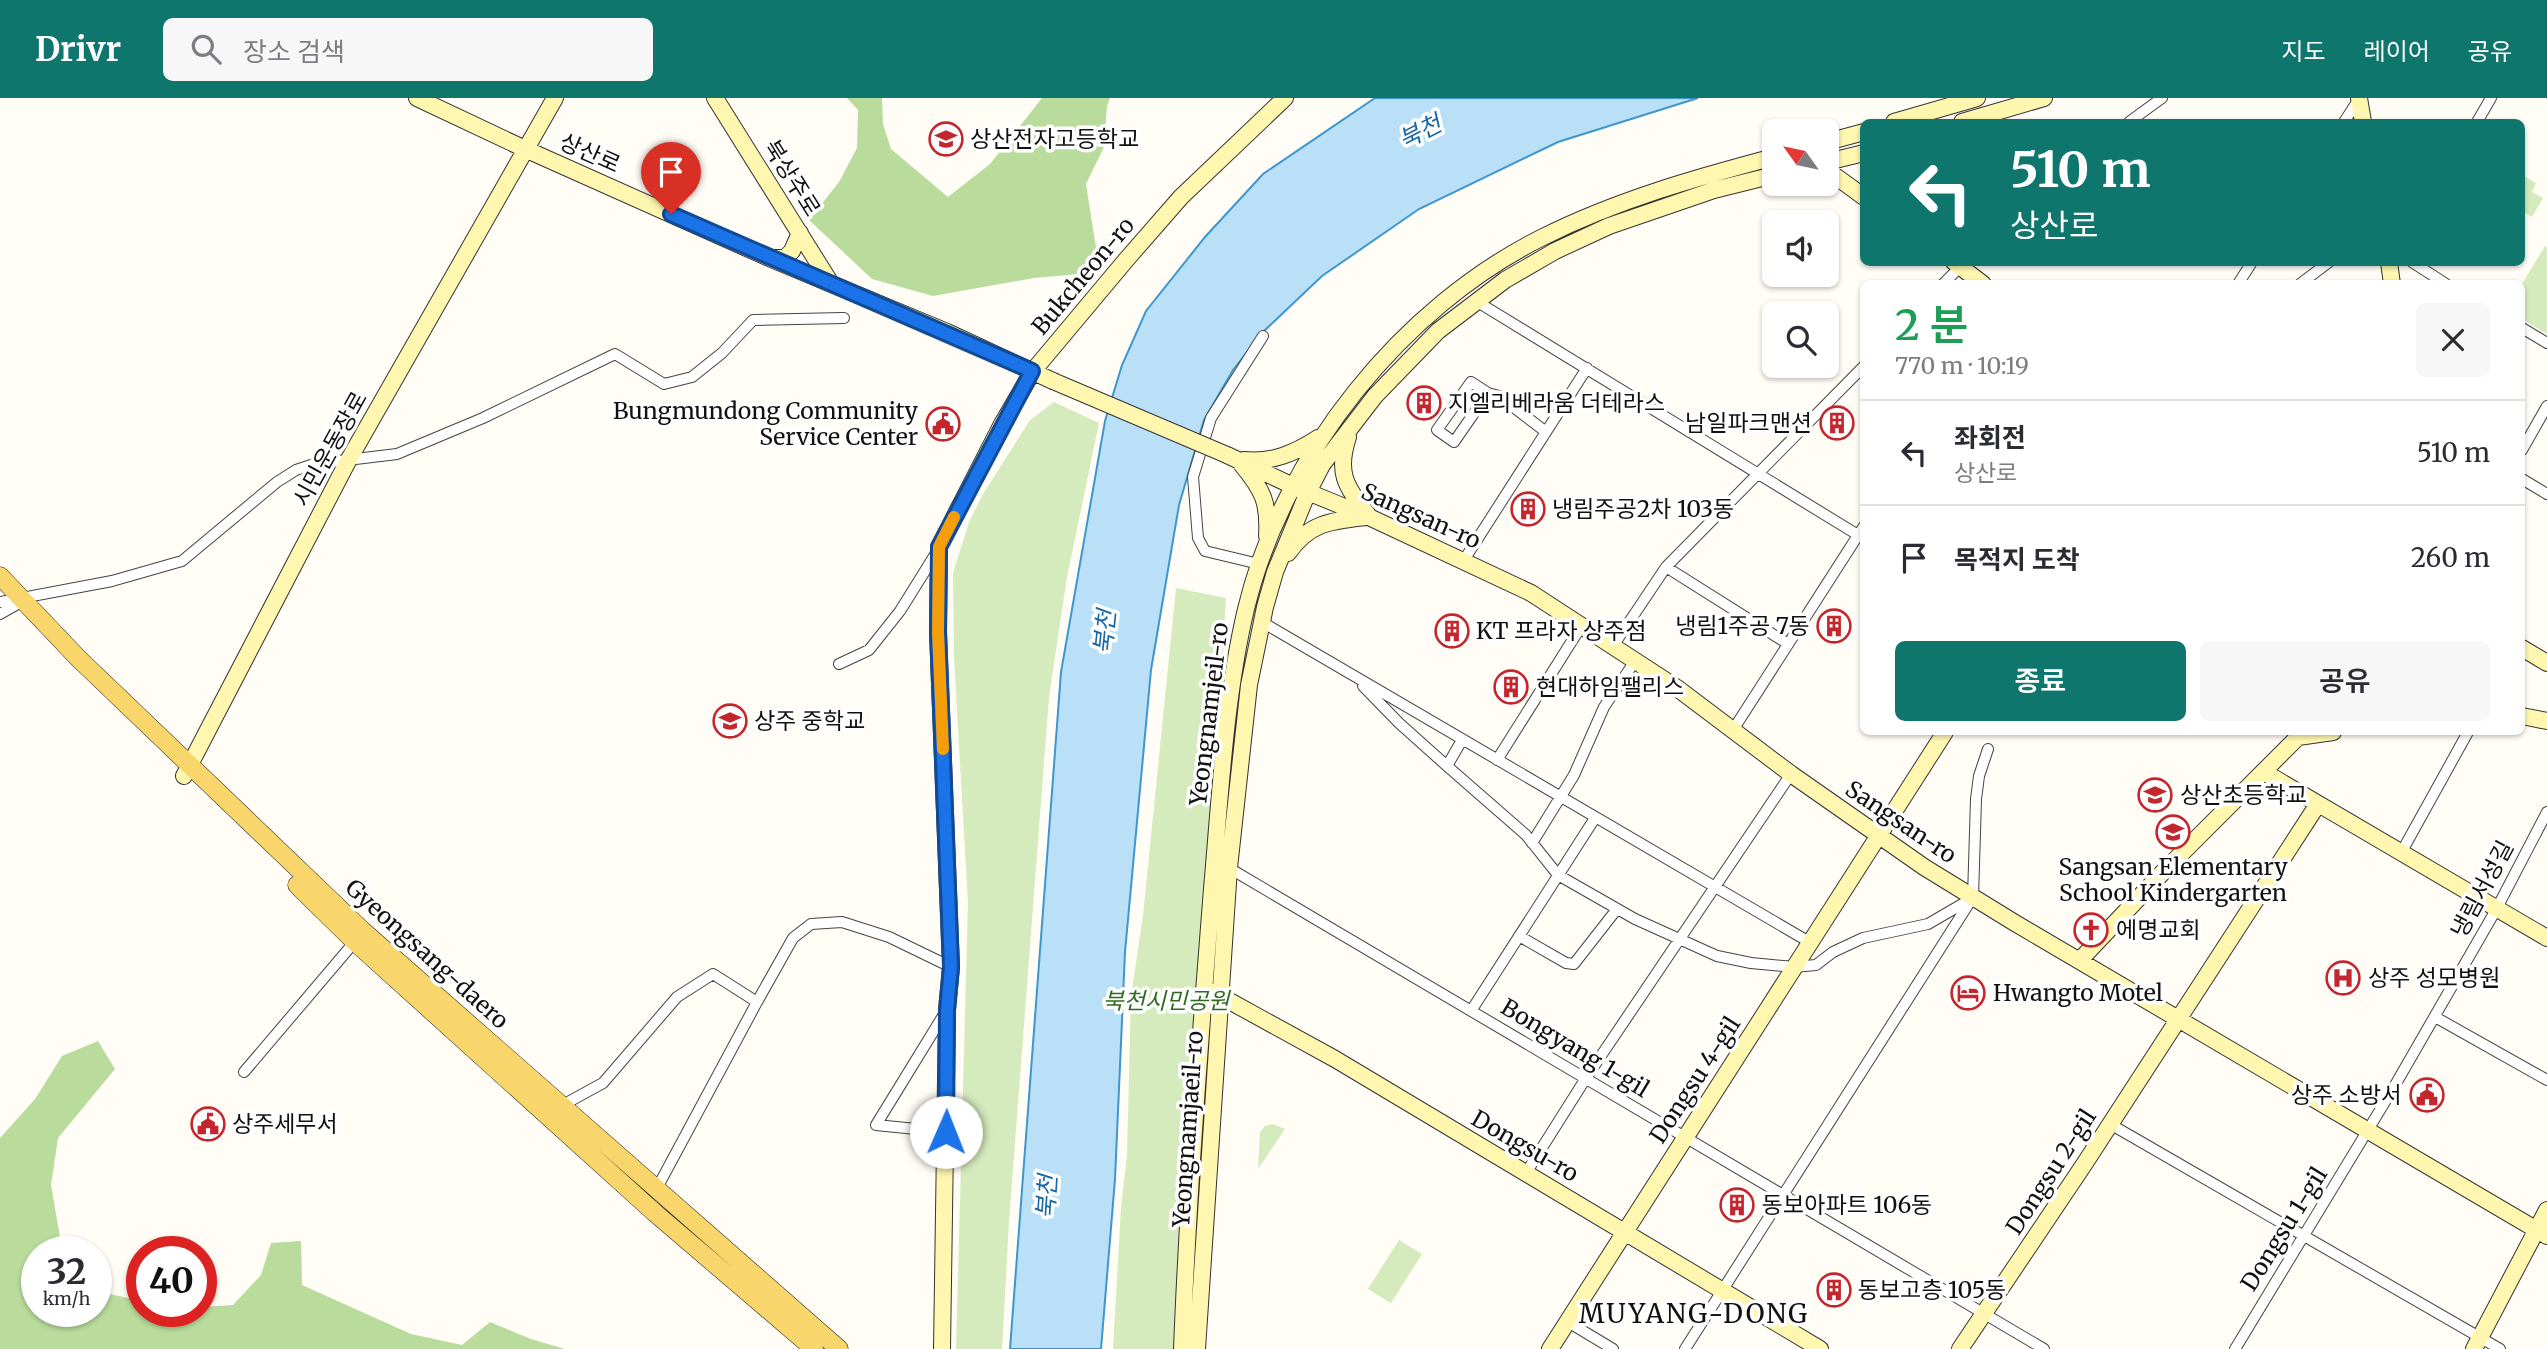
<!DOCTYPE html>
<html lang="ko">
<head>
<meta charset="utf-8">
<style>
	:root { --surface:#fff; --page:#f7f7f7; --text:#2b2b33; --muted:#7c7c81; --line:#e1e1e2; --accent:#0f766e }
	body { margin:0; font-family:Merriweather,"Noto Sans KR",serif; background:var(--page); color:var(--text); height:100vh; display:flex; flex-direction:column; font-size:26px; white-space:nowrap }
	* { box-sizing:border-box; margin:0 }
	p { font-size:23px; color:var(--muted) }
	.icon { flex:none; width:38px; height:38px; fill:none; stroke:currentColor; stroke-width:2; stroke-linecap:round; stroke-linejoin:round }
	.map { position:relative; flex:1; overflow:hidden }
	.panel { position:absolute; left:1860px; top:182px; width:665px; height:455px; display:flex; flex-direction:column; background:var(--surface); border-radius:10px; box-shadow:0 2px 5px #0004 }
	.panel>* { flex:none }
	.hud { position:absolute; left:1860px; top:21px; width:665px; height:147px; border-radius:10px; box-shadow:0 2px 5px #0004; background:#0f766e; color:#fff; overflow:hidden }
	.needle { width:46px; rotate:303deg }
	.tools { position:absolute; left:1762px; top:21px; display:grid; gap:14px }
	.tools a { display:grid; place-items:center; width:77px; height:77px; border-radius:10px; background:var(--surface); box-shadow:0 2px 5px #0004; font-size:35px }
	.speed { position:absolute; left:21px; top:1138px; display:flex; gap:14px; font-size:35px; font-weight:700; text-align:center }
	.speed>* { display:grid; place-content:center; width:91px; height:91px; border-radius:50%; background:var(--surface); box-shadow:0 2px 5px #0004; line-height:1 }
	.speed small { font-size:18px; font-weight:400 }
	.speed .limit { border:10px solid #d22; background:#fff; color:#111 }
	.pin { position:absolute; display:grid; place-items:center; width:60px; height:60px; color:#fff; margin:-72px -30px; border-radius:50% 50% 50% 0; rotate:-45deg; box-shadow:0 0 7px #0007 }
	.pin .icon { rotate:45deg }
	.me { position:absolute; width:77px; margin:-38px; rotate:1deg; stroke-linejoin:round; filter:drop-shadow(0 0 5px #0008) }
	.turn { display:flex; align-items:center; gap:24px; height:147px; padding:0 35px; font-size:32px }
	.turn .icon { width:91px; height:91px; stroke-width:2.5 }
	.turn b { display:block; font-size:49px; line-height:60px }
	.round { display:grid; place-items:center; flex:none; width:74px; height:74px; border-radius:10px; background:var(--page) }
	.overview { display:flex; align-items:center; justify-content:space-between; height:119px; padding:0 35px }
	h1 { font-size:42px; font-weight:600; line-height:52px; color:#1e9e55 }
	.button { display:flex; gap:14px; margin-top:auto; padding:14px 35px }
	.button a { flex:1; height:80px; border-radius:10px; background:var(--accent); color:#fff; font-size:28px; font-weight:600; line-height:80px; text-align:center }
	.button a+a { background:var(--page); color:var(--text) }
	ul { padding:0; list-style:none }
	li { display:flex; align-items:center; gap:21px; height:105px; padding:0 35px; border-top:2px solid var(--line) }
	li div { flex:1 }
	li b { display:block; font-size:26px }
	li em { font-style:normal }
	header { display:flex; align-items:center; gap:42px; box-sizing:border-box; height:98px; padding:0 35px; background:var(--accent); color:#fff }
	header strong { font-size:33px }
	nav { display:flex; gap:38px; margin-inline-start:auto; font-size:24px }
	.search { width:490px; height:63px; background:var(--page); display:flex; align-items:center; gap:18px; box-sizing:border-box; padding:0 24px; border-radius:10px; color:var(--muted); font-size:26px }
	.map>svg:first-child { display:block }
	.green { fill:#d5ebbd }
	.forest { fill:#b9dc9c }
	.water { fill:#b9e0f7; stroke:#3f96cf; stroke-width:2 }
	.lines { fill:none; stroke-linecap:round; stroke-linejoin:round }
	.street-casing { stroke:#444; stroke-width:12 }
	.secondary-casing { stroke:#333; stroke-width:18 }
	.primary-casing { stroke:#222; stroke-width:19 }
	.street { stroke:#fff; stroke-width:10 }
	.secondary { stroke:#fff6b0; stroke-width:16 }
	.primary { stroke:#f9d66b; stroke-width:18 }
	.secondary-bridge-casing { stroke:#333; stroke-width:18; stroke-linecap:butt }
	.secondary-bridge { stroke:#fff6b0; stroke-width:16 }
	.route-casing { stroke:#114b97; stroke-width:18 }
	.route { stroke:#1a73e8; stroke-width:12 }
	.slow { stroke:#f59e0b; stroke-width:12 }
	.labels { text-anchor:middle; stroke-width:7; stroke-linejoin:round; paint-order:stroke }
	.poi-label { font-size:23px; fill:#111; stroke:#fff; text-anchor:start }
	.street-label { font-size:23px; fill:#111; stroke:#fff }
	.park-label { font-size:23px; font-style:italic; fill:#2f6b1f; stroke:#fff }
	.water-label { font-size:24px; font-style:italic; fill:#1768a6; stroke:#fff }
	.quarter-label { font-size:26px; letter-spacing:2px; fill:#111; stroke:#fff }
</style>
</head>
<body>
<header>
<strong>Drivr</strong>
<div class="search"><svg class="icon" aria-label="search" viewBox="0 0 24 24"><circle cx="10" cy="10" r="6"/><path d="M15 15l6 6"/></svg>장소 검색</div>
<nav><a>지도</a><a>레이어</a><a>공유</a></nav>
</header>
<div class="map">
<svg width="2547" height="1251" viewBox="0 0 2547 1251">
	<rect width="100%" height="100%" fill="#fffdf5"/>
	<!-- green -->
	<path class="green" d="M2522,77L2536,85L2532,94L2543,100L2532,119L2522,113Z
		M2545,148L2547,149V236L2522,221V186Z
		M1054,304L1099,325L1067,479L1049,599L1009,1124L1002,1251H956L968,805L954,559L953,475L969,424L983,396L1030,322Z
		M1176,490L1226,500L1181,1251H1113L1121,1110L1127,1057L1131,898L1143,818Z
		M1273,1026L1285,1031L1258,1071L1260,1034L1265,1028Z
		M1399,1142L1422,1156L1391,1205L1368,1191Z"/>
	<!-- forest -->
	<path class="forest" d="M847,0H882L883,26L891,51L948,99L990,66L1042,0H1110L1107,8L1104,49L1086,86L1096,150L1090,175L1034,180L933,198L872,181L809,122L839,84L857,50L858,12Z
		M98,943L115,971L58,1040L51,1087L60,1139V1153H37V1213H96V1193L142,1203V1213H201V1209L233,1207L261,1177L271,1145L301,1143L302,1187L411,1236L462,1247L490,1224L531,1241L565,1251H0V1040L35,1001L62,958Z"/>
	<!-- water -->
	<path class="water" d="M1375,0H1698L1558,44L1419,111L1322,178L1264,233L1233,272L1204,322L1179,407L1151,572L1125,854L1115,1081L1101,1251H1010L1061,574L1105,323L1122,267L1146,213L1205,139L1263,76Z"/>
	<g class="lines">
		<defs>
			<path id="street" d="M2129,24L2162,0
				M2344,24L2359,1
				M2477,24L2491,0
				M2412,164L2446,186
				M1943,186L1964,165
				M2238,186L2252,164
				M2300,186L2329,164
				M1476,203L1858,437
				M2522,230L2547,245
				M1488,295L1471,284L1437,332L1454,344L1488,295L1499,298L1546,334
				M2522,352L2547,308
				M2522,381L2547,396
				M1464,462L1587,270
				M1259,466L1205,453L1198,440L1193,379L1211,320L1263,238
				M1666,469L1788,546
				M0,504L112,483L182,463L277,384L296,372L314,366L397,356L483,320L615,256L664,286L692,279L722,255L753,222L844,220
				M0,516L23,503
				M1262,524L1811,845
				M1613,548L1666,469L1864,268
				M839,566L869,552L900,513L938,452
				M1363,588L1399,625L1447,668
				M1733,632L1864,428
				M1462,642L1447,668L1526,737L1558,777L1635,821L1717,858L1751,865L1794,869L1816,867L1833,854L1863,840L1928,826L1971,801
				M1497,662L1582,527
				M1532,745L1574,677L1604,609L1635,563
				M2401,755L2468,634
				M1229,770L2044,1251
				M1519,838L1566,865L1574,866L1617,811
				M1471,913L1595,720
				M2435,919L2547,982
				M244,974L357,841
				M561,1008L603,985L677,899L713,876L757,904L793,840L811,826L842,824L889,839L951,869
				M2110,1026L2500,1251
				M946,1034L876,1027L946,913
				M1526,1075L1586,980L1791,676
				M656,1092L757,904
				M1568,1224L1613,1251
				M1685,1251L1973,799L1976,701L1979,678L1988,651
				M2235,1251L2394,989L2497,810L2547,714"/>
			<path id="secondary" d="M417,0L525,51L769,160L947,234L1053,283
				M715,0L830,184
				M2359,0L2363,24
				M1894,24L1977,0
				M1962,24L2044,0
				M1827,44L1864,34
				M1827,64L1864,55
				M1827,72L1864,99
				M771,160H785L792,153L800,135
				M1954,164L1983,186
				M2389,164L2392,186
				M1348,339C1336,376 1346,388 1368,417
				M1227,357L1293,388L1369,419L1531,495L1677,590L1791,676L1924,769L2015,825L2547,1138
				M1244,362C1272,365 1295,355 1318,340
				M1242,367C1263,392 1269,405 1267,438
				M1288,455C1310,424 1331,423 1366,419
				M2522,550L2547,565
				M2522,618L2547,623
				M2264,674L2547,840
				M184,678L348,363L555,0
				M2080,862L2165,772L2298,639L2333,634
				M1213,894L1335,961L1820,1251
				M942,1251L947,912L951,869L938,534L939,449L1002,326L1033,273L1126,162L1181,99L1285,0
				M1182,1251C1188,1098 1200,944 1212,791C1220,700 1225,599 1246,511C1283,357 1402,209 1543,139C1617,102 1695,80 1774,59
				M1197,1251L1229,770L1249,587L1265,509L1275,474L1308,394L1322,367L1375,298L1438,233L1505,182L1555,153L1609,128L1714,92L1774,77
				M1550,1251L1945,634
				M1960,1251L2085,1065L2318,706
				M2474,1251L2547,1112"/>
			<path id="primary" d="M0,478L78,560L363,833L839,1251
				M297,787L355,844L655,1115L814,1251"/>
		</defs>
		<!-- street casing -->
		<use href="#street" class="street-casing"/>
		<!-- secondary casing -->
		<use href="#secondary" class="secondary-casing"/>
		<!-- primary casing -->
		<use href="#primary" class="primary-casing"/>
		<!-- street -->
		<use href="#street" class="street"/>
		<!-- secondary -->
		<use href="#secondary" class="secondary"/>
		<!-- primary -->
		<use href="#primary" class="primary"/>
		<defs>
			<path id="secondary-bridge" d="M1053,283L1227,357"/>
		</defs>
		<!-- secondary-bridge casing -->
		<use href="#secondary-bridge" class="secondary-bridge-casing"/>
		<!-- secondary-bridge -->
		<use href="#secondary-bridge" class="secondary-bridge"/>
	</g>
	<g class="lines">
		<defs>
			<path id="route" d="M671,116L1032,273L939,449L938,534L951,869L947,912L946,1034"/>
		</defs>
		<!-- route casing -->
		<use href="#route" class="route-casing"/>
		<!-- route -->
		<use href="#route" class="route"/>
		<!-- slow -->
		<path class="slow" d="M943,651L938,534L939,449L954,419"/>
	</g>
	<!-- icons -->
	<defs>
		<symbol id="school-ring" viewBox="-11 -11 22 22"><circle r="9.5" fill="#fff" stroke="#c4262e" stroke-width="1.5"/><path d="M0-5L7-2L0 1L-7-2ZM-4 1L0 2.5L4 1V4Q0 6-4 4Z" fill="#c4262e"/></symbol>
		<symbol id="building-ring" viewBox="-11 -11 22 22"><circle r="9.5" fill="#fff" stroke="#c4262e" stroke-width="1.5"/><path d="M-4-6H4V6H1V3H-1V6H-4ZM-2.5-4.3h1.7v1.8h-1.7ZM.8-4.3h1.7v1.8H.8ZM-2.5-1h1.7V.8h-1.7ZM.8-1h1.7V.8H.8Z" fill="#c4262e"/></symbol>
		<symbol id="civic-ring" viewBox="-11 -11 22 22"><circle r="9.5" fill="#fff" stroke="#c4262e" stroke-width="1.5"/><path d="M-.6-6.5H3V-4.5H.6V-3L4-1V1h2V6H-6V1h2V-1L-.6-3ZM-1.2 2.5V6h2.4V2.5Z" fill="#c4262e"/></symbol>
		<symbol id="church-ring" viewBox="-11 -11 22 22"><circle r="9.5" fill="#fff" stroke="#c4262e" stroke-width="1.5"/><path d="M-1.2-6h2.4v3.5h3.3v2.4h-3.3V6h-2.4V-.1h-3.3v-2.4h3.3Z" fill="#c4262e"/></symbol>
		<symbol id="hospital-ring" viewBox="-11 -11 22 22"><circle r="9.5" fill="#fff" stroke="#c4262e" stroke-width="1.5"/><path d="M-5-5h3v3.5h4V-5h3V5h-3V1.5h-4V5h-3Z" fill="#c4262e"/></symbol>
		<symbol id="hotel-ring" viewBox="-11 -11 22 22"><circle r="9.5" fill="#fff" stroke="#c4262e" stroke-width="1.5"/><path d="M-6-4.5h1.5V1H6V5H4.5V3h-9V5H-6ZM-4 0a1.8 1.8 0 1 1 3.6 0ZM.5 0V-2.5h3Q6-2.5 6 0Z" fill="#c4262e"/></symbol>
	</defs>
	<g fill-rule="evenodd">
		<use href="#school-ring" x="927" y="22" width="38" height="38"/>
		<use href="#building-ring" x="1405" y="286" width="38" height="38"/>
		<use href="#building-ring" x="1818" y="306" width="38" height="38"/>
		<use href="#civic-ring" x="924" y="307" width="38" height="38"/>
		<use href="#building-ring" x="1509" y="392" width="38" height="38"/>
		<use href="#building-ring" x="1815" y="509" width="38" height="38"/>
		<use href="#building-ring" x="1433" y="514" width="38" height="38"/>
		<use href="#building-ring" x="1492" y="570" width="38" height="38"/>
		<use href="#school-ring" x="711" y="604" width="38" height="38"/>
		<use href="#school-ring" x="2136" y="678" width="38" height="38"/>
		<use href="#school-ring" x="2154" y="715" width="38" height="38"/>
		<use href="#church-ring" x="2072" y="813" width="38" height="38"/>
		<use href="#hospital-ring" x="2324" y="861" width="38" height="38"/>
		<use href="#hotel-ring" x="1949" y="876" width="38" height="38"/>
		<use href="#civic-ring" x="2408" y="978" width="38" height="38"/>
		<use href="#civic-ring" x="189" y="1007" width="38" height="38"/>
		<use href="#building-ring" x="1718" y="1088" width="38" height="38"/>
		<use href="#building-ring" x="1815" y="1173" width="38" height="38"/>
	</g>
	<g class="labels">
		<!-- poi labels -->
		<g class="poi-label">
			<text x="970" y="49">상산전자고등학교</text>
			<text x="1448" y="313">지엘리베라움 더테라스</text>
			<text x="918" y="321" text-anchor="end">Bungmundong Community<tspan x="918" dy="26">Service Center</tspan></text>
			<text x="1812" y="333" text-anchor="end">남일파크맨션</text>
			<text x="1552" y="419">냉림주공2차 103동</text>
			<text x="1810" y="536" text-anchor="end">냉림1주공 7동</text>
			<text x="1476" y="541">KT 프라자 상주점</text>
			<text x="1536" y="597">현대하임팰리스</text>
			<text x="754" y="631">상주 중학교</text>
			<text x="2180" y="705">상산초등학교</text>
			<text x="2173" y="777" text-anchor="middle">Sangsan Elementary<tspan x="2173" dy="26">School Kindergarten</tspan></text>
			<text x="2116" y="840">에명교회</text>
			<text x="2368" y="888">상주 성모병원</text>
			<text x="1993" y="903">Hwangto Motel</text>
			<text x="2402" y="1005" text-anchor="end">상주 소방서</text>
			<text x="232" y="1034">상주세무서</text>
			<text x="1762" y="1115">동보아파트 106동</text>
			<text x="1858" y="1200">동보고층 105동</text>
		</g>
		<!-- street labels -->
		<g class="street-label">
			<text transform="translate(590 55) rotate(24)" y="8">상산로</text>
			<text transform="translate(792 80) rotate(58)" y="8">북상주로</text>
			<text transform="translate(1083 178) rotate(-50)" y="8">Bukcheon-ro</text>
			<text transform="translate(330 351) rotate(-61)" y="8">시민운동장로</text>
			<text transform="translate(1421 418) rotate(24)" y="8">Sangsan-ro</text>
			<text transform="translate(1209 616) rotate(-83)" y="8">Yeongnamjeil-ro</text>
			<text transform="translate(1901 724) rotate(34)" y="8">Sangsan-ro</text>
			<text transform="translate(2482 791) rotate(-62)" y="8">냉림서성길</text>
			<text transform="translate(427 856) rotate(42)" y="8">Gyeongsang-daero</text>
			<text transform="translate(1575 950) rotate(31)" y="8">Bongyang 1-gil</text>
			<text transform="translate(1695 982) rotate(-57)" y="8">Dongsu 4-gil</text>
			<text transform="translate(1188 1031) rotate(-86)" y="8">Yeongnamjaeil-ro</text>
			<text transform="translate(1525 1048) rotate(30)" y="8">Dongsu-ro</text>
			<text transform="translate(2051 1074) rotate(-57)" y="8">Dongsu 2-gil</text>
			<text transform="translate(2284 1131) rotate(-58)" y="8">Dongsu 1-gil</text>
		</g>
		<!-- park labels -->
		<g class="park-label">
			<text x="1166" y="911">북천시민공원</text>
		</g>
		<!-- water labels -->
		<g class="water-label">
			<text transform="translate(1420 34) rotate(-27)" y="8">북천</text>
			<text transform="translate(1105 534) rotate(-84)" y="8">북천</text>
			<text transform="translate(1047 1099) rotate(-86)" y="8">북천</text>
		</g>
		<!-- quarter labels -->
		<g class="quarter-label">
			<text x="1694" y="1225">MUYANG-DONG</text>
		</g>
	</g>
</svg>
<div class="tools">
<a><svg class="needle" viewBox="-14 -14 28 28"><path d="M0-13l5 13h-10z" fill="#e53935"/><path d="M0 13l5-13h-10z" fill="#7c7c81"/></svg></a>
<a><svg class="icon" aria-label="sound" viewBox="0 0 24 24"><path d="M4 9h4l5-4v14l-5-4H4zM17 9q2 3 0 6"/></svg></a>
<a><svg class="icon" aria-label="search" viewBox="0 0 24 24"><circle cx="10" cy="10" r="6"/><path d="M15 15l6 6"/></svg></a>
</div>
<div class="speed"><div>32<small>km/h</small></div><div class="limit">40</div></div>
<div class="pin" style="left:671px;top:116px;background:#d93025"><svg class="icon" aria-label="arrive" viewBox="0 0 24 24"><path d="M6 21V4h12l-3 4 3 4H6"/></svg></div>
<svg class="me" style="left:946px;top:1034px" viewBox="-20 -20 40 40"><circle r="19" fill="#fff"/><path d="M0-13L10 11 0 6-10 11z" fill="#1a73e8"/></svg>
<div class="hud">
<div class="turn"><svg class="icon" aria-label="left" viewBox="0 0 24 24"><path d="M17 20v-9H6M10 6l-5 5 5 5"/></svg><div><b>510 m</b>상산로</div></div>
</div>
<section class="panel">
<div class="overview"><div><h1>2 분</h1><p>770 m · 10:19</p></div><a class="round"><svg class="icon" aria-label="close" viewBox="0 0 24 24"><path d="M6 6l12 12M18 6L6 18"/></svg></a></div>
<ul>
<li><svg class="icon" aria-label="left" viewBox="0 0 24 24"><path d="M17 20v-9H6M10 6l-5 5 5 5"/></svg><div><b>좌회전</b><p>상산로</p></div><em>510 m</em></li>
<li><svg class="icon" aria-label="arrive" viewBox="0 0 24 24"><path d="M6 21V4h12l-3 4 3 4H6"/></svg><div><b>목적지 도착</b></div><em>260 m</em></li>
</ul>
<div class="button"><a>종료</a><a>공유</a></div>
</section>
</div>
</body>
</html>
